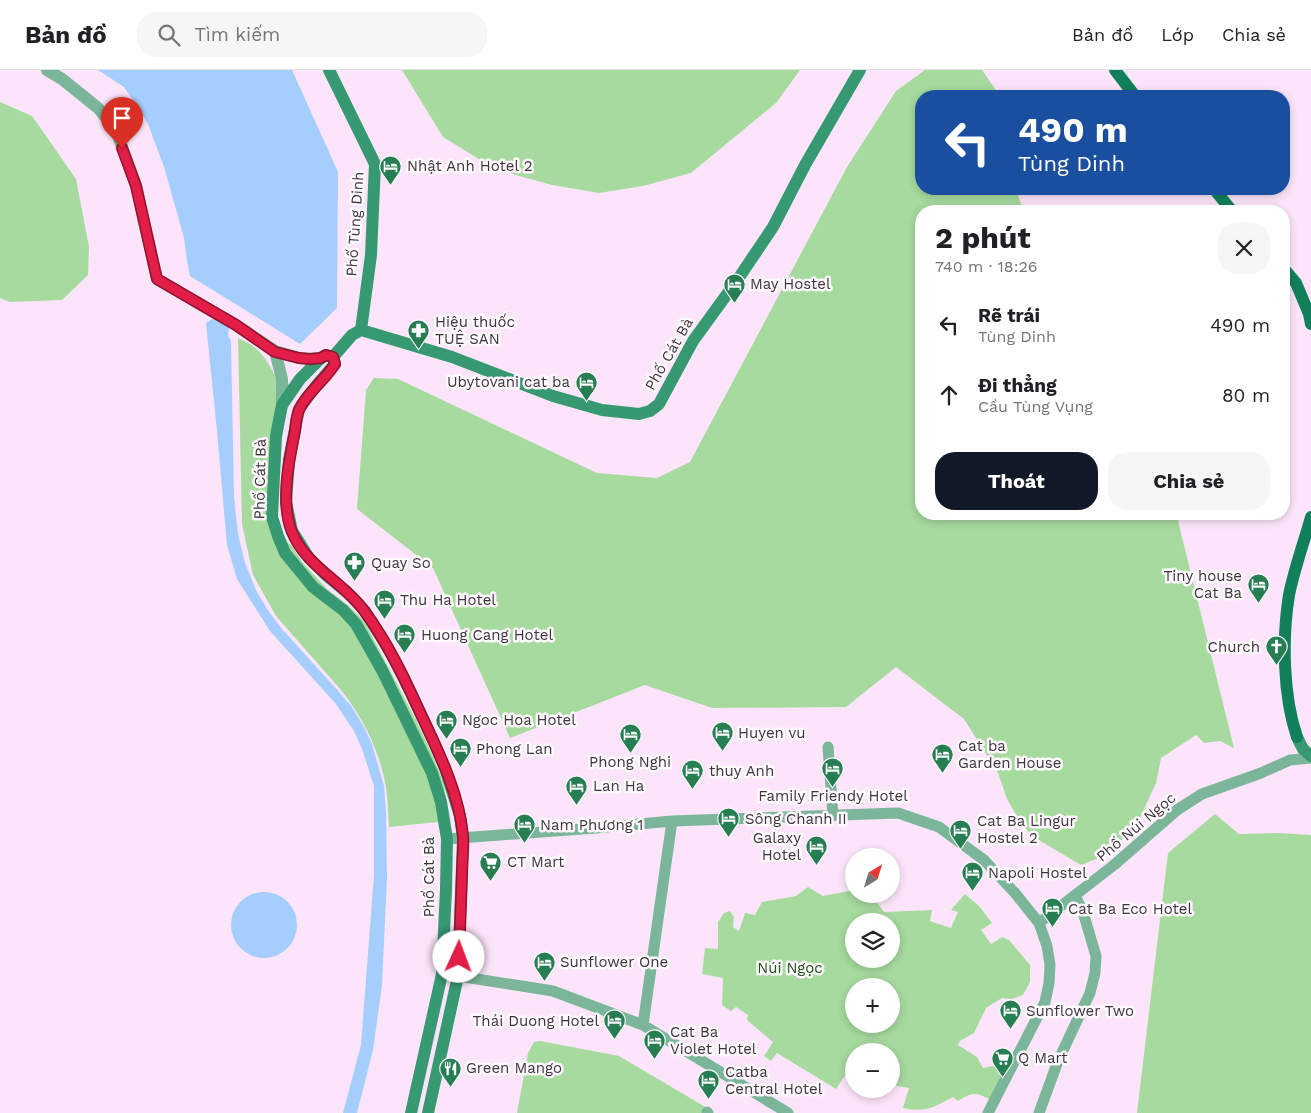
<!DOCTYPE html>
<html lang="vi">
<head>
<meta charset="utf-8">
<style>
	:root { --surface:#fff; --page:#f6f6f6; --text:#202124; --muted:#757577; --line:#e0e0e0; --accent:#111827 }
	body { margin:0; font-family:"Work Sans",sans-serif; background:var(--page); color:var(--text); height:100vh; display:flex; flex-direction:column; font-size:19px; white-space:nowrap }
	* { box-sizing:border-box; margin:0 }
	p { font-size:16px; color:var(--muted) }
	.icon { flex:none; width:28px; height:28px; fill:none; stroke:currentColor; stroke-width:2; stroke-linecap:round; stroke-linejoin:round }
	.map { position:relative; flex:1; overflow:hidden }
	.sheet { position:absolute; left:915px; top:135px; width:375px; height:315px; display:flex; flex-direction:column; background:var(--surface); border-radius:20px; box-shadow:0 2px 8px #0003 }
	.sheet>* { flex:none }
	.hud { position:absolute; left:915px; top:20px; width:375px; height:105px; border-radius:20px; box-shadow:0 2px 8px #0003; background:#1a4fa0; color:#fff; overflow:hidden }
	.needle { width:32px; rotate:38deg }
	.controls { position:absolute; left:845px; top:778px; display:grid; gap:10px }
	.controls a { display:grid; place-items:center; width:55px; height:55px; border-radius:50%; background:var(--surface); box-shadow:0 2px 8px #0003; font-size:25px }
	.pin { position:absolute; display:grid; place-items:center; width:42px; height:42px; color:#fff; margin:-51px -21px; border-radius:50% 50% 50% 0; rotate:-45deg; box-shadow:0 0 5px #0007 }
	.pin .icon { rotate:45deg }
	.me { position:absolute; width:55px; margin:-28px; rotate:2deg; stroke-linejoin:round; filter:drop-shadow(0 0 4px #0008) }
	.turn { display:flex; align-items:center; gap:18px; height:105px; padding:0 20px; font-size:22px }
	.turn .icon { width:65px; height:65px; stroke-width:2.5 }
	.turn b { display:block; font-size:35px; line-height:42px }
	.round { display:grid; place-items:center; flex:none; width:52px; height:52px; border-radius:20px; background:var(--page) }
	.headline { display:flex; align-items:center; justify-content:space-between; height:85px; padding:0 20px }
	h1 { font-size:30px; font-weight:700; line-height:38px }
	.primary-button { display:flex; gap:10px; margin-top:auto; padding:10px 20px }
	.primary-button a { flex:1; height:58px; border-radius:20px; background:var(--accent); color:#fff; font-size:20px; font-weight:700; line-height:58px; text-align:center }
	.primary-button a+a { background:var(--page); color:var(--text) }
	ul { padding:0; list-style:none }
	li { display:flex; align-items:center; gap:15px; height:70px; padding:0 20px }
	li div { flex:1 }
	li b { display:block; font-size:19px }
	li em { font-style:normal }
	header { display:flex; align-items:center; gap:30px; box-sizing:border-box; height:70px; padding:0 25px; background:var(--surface); border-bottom:1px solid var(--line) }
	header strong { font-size:24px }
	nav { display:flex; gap:28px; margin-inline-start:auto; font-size:18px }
	.search { width:350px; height:45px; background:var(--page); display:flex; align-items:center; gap:12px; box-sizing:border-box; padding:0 18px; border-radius:20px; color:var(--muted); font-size:19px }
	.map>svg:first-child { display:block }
	.green { fill:#a6da9e; fill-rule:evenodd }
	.water { fill:#a5cdfe }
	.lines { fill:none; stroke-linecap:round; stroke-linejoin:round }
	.minor { stroke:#7cb69a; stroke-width:11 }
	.tertiary { stroke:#7cb69a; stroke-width:12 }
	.secondary { stroke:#379972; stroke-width:12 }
	.primary { stroke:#11805a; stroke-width:12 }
	.route-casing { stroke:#92132f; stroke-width:12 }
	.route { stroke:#e11d48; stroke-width:9 }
	.labels { text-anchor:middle; stroke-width:5; stroke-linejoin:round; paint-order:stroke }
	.poi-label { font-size:15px; fill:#3d343c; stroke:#fef9fd; text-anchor:start }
	.street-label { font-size:15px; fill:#3d343c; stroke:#fef9fd }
	.park-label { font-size:15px; fill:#1c5015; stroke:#fef9fd }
</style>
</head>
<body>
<header>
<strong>Bản đồ</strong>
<div class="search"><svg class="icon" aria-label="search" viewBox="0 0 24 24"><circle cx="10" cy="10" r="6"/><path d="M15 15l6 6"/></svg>Tìm kiếm</div>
<nav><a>Bản đồ</a><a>Lớp</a><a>Chia sẻ</a></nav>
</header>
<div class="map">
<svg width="1311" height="1043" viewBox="0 0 1311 1043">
	<rect width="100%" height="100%" fill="#fce5fa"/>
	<!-- green -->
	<path class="green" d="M402,0H800L777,32L691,103L643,116L599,123L552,115L495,99L443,67Z
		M925,0H982L1000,26H921V119H1015L1024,141H921V444H1185L1178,451L1234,678L1220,671L1204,673L1196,665L1161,688L1156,713L1139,750L1133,759L1104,786L1081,795L1032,766L1019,750L1007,729L998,703L964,649L896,597L846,637L712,638L645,615L510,668L433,498L357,439L366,320L374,308L398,309L597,403L657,408L690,392L847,97L896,21Z
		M0,32L32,46L76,109L89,177L88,205L62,230L10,232L0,228Z
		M238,268C259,277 266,287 276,308L289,314L270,460L291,475L303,493L327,519L349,536L364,551L416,650L433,686L444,714L449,751L389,757C388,744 388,731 386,718C380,682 364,649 341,620L276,546L253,505L242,454Z
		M1215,744L1239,764L1278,763L1311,765V1043H1137L1168,783Z
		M808,817L823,826L854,820V824H871L884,842L932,840L930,851L951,858L958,842L951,840L965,824L979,836L992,853L981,860L991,874L1002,867L1009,870L1030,895V912L1023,925L1012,929L1002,928L986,938L974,963L960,971L958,975L977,987L983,998L992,996L1004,1000L1002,1008L991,1030C975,1022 973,1022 958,1031L953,1027C934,1037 926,1043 903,1038L909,1018L897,1016L891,1005V981H854V1010L846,1004L836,1019L777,983L771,991L764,986L773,972L747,950L748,945L736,937L731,941L722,935L723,908L702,904L705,878L718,879V852L724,843L730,841L734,847L733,857L739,861L745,843L755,845L762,832L796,826ZM854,851H891V889H854ZM854,916H891V954H854Z
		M540,971L619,986L702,1035L713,1043H517L528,983L534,972Z"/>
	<!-- water -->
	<path class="water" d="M98,0H292L338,102L337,238L300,274L190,206L187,191L184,168L164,97L148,54L138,37L124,17Z
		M214,248L229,258L228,265L231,271L234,427L238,464L245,493L256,520L267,539L282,559L340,623L352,637L364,657L372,674L384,716L386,743L387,808L382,915L373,980L357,1043H343L361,975L374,805V716L362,679L354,661L336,634L270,561L237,509L227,475L217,361L206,253Z
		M231 855a33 33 0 1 1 66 0a33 33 0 1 1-66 0Z"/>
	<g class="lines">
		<!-- minor -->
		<path class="minor" d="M828,677L833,746
			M447,769L596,758L672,751L898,743L939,757L984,790L1015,823L1039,853L1047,876L1050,895L1049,913L1045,932L988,1043
			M1039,853L1114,795L1177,740L1202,724L1261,703L1290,690L1311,688
			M458,906L553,921L643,955L788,1043
			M643,955L672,751
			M707,1042L708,1043
			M1039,1043L1058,991L1090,923L1095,903L1096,886L1083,842L1075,825"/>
		<!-- tertiary -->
		<path class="tertiary" d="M47,0L62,9L98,38L116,60L136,115L157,209L236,255L275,281L299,288L310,289L321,288
			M275,281L282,309V335"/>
		<!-- secondary -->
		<path class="secondary" d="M329,0L375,94L371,185L361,260
			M333,287L326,285L321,288L300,309L282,335L276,366L272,447L278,466L285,483L313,517L343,540L356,554L382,600L432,703L441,732L447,769L446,819L442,904L411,1043
			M333,287L335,294L316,316L299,339L289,390L286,432L292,461L309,488L325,504L348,523L365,541L388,578L403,606L434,672L445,698L460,746L463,768L458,906L428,1043
			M333,287L352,265L361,260L452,287L553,326L602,340L639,344L650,341L659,334L693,271L738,209L773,157L805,95L860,0
			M1297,667L1303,679L1311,686"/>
		<!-- primary -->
		<path class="primary" d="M1115,0L1135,26
			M1214,119L1232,141
			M1284,199L1296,213L1309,244L1311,254
			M1297,667C1283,626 1282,568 1289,525C1294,500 1304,472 1311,447"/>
	</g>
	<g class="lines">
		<defs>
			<path id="route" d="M122,78L136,116L157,209L236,255L275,282L299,288L310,289L321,288L326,285L333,287L335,294C325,310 308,322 300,338C296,345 296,354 295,361C289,390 280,433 292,462C306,497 344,512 365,542C387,572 403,605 418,638C437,679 459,721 463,766C464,778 462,792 462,804C461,832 460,859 459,887"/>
		</defs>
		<!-- route casing -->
		<use href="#route" class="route-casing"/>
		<!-- route -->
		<use href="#route" class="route"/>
	</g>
	<!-- icons -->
	<defs>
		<symbol id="hotel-pin" viewBox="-11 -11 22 30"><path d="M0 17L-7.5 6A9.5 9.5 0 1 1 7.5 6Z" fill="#267e52" stroke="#fef9fd"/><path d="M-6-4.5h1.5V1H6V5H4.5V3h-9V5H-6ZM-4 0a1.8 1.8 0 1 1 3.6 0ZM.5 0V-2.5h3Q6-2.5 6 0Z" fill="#fff"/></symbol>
		<symbol id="pharmacy-pin" viewBox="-11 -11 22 30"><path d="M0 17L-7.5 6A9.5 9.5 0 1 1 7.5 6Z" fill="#267e52" stroke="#fef9fd"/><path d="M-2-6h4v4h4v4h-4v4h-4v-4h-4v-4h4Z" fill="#fff"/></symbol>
		<symbol id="church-pin" viewBox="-11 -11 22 30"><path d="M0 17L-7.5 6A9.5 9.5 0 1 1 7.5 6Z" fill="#267e52" stroke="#fef9fd"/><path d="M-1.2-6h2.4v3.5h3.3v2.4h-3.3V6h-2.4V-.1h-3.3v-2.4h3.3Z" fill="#fff"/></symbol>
		<symbol id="supermarket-pin" viewBox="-11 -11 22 30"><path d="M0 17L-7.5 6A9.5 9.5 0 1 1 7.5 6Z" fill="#267e52" stroke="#fef9fd"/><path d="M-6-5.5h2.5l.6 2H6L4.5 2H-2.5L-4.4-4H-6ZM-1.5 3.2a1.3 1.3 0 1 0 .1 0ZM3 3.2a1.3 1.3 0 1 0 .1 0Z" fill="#fff"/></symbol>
		<symbol id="restaurant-pin" viewBox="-11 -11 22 30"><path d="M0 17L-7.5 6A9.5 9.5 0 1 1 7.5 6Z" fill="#267e52" stroke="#fef9fd"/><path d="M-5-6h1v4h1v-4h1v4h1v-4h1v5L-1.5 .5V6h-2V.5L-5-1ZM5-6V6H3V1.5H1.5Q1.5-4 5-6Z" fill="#fff"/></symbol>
	</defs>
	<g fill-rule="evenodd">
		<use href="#hotel-pin" x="378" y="84" width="25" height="34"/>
		<use href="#hotel-pin" x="722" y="202" width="25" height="34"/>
		<use href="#pharmacy-pin" x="406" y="248" width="25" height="34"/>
		<use href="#hotel-pin" x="574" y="300" width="25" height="34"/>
		<use href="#pharmacy-pin" x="342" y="480" width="25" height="34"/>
		<use href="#hotel-pin" x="1246" y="502" width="25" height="34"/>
		<use href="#hotel-pin" x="372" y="518" width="25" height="34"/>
		<use href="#hotel-pin" x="392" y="552" width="25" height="34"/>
		<use href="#church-pin" x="1264" y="564" width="25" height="34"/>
		<use href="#hotel-pin" x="434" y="638" width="25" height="34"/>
		<use href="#hotel-pin" x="710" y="650" width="25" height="34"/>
		<use href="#hotel-pin" x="618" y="652" width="25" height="34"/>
		<use href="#hotel-pin" x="448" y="666" width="25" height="34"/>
		<use href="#hotel-pin" x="930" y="672" width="25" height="34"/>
		<use href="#hotel-pin" x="820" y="686" width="25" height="34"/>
		<use href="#hotel-pin" x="680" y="688" width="25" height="34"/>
		<use href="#hotel-pin" x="564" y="704" width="25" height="34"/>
		<use href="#hotel-pin" x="716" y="736" width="25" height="34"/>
		<use href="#hotel-pin" x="512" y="742" width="25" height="34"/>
		<use href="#hotel-pin" x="948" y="748" width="25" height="34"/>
		<use href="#hotel-pin" x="804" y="764" width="25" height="34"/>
		<use href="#supermarket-pin" x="478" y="780" width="25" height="34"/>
		<use href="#hotel-pin" x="960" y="790" width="25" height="34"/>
		<use href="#hotel-pin" x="1040" y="826" width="25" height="34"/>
		<use href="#hotel-pin" x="532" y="880" width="25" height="34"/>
		<use href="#hotel-pin" x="998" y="928" width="25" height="34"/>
		<use href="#hotel-pin" x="602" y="938" width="25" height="34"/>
		<use href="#hotel-pin" x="642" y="958" width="25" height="34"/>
		<use href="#supermarket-pin" x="990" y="976" width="25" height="34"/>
		<use href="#restaurant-pin" x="438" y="986" width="25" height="34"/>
		<use href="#hotel-pin" x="696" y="998" width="25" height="34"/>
	</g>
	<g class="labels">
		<!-- poi labels -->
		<g class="poi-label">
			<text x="407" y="101">Nhật Anh Hotel 2</text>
			<text x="750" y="219">May Hostel</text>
			<text x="435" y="257">Hiệu thuốc<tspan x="435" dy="17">TUỆ SAN</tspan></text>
			<text x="570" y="317" text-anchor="end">Ubytovani cat ba</text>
			<text x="371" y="498">Quay So</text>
			<text x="1242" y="511" text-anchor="end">Tiny house<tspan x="1242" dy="17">Cat Ba</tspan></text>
			<text x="400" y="535">Thu Ha Hotel</text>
			<text x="421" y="570">Huong Cang Hotel</text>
			<text x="1260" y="582" text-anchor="end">Church</text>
			<text x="462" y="655">Ngoc Hoa Hotel</text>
			<text x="738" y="668">Huyen vu</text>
			<text x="958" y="681">Cat ba<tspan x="958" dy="17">Garden House</tspan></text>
			<text x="476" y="684">Phong Lan</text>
			<text x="630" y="697" text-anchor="middle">Phong Nghi</text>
			<text x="709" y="706">thuy Anh</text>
			<text x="593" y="721">Lan Ha</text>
			<text x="833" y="731" text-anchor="middle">Family Friendy Hotel</text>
			<text x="745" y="754">Sông Chanh II</text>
			<text x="977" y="756">Cat Ba Lingur<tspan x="977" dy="17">Hostel 2</tspan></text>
			<text x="540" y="760">Nam Phương 1</text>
			<text x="801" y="773" text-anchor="end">Galaxy<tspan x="801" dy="17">Hotel</tspan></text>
			<text x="507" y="797">CT Mart</text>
			<text x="988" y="808">Napoli Hostel</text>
			<text x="1068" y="844">Cat Ba Eco Hotel</text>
			<text x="560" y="897">Sunflower One</text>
			<text x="1026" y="946">Sunflower Two</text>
			<text x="599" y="956" text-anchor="end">Thái Duong Hotel</text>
			<text x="670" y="967">Cat Ba<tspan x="670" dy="17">Violet Hotel</tspan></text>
			<text x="1018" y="993">Q Mart</text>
			<text x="466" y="1003">Green Mango</text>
			<text x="725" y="1007">Catba<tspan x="725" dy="17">Central Hotel</tspan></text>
		</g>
		<!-- street labels -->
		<g class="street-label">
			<text transform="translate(355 154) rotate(-86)" y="5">Phố Tùng Dinh</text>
			<text transform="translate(669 284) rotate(-60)" y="5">Phố Cát Bà</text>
			<text transform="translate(260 409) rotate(-89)" y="5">Phố Cát Bà</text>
			<text transform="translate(1136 757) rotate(-40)" y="5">Phố Núi Ngọc</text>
			<text transform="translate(429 807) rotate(-90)" y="5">Phố Cát Bà</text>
		</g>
		<!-- park labels -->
		<g class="park-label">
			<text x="790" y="903">Núi Ngọc</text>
		</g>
	</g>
</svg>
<div class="controls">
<a><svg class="needle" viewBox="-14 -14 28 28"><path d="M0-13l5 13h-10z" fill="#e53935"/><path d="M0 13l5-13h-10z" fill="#757577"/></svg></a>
<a><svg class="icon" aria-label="layers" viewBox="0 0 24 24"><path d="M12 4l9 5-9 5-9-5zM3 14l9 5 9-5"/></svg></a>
<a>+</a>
<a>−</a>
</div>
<div class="pin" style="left:122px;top:78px;background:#d93025"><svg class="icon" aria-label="arrive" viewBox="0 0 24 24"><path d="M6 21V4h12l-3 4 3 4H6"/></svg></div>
<svg class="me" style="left:459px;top:887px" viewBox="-20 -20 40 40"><circle r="19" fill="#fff"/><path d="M0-13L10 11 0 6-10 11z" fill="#e11d48"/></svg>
<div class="hud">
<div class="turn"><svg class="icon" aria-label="left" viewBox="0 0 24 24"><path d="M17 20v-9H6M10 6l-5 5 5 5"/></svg><div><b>490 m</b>Tùng Dinh</div></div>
</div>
<section class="sheet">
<div class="headline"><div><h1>2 phút</h1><p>740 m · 18:26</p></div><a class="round"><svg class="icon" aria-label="close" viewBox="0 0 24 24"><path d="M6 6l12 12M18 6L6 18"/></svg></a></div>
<ul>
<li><svg class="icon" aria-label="left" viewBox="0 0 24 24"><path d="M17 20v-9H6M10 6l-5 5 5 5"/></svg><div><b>Rẽ trái</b><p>Tùng Dinh</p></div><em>490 m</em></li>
<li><svg class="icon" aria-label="ahead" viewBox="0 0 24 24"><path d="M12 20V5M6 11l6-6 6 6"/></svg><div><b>Đi thẳng</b><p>Cầu Tùng Vụng</p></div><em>80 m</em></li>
</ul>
<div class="primary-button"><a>Thoát</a><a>Chia sẻ</a></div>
</section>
</div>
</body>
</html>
